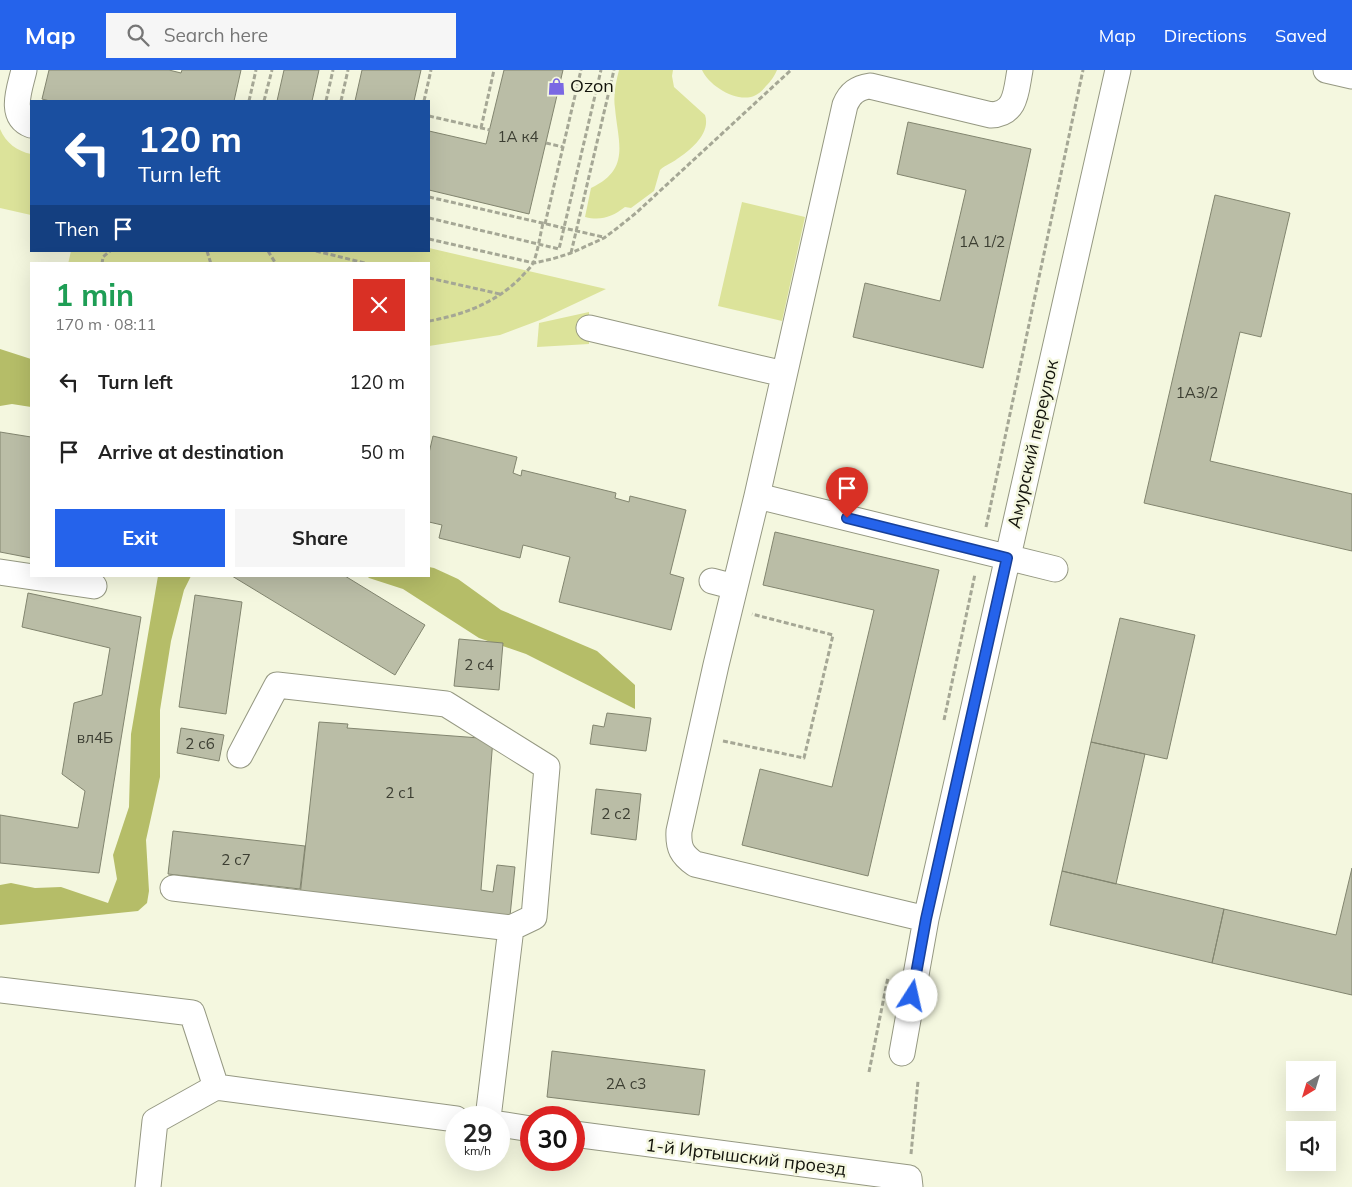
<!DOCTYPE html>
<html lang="en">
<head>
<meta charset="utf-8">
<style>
	:root { --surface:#fff; --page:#f6f6f6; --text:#222; --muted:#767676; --accent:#2563eb }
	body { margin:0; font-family:Mulish,sans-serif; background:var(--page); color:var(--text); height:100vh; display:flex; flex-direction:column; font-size:19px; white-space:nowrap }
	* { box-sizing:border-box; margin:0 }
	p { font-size:16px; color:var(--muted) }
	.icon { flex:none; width:28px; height:28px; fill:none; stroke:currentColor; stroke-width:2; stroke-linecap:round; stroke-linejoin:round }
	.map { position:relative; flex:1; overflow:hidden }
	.panel { position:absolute; left:30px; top:192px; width:400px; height:315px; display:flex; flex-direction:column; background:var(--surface); border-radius:0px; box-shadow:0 5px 20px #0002 }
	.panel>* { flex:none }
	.hud { position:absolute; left:30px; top:30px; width:400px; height:152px; border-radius:0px; box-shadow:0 5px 20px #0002; background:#1a4fa0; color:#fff; overflow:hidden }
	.needle { width:32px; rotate:218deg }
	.tools { position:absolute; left:1286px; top:991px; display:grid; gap:10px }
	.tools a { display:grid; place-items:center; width:50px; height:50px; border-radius:0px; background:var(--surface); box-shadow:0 5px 20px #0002; font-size:25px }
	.speed { position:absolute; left:445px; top:1036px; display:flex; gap:10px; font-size:25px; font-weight:700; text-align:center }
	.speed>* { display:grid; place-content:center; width:65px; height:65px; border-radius:50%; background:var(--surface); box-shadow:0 5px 20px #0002; line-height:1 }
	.speed small { font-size:12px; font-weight:400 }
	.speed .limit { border:8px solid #d22; background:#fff; color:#111 }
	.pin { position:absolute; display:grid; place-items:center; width:42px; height:42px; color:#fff; margin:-51px -21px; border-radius:50% 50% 50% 0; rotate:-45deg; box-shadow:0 0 5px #0007 }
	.pin .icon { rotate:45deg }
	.me { position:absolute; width:55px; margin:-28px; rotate:10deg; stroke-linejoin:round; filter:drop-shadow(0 0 4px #0008) }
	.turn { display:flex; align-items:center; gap:18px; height:105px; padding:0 25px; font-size:22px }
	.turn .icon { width:65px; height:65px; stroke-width:2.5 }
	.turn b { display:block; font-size:35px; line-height:42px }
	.then { display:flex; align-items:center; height:48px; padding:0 25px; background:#0003; gap:10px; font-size:19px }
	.round { display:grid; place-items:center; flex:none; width:52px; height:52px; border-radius:0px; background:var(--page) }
	.overview { display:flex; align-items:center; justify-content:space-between; height:85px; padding:0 25px }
	h1 { font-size:30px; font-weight:700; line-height:38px; color:#1e9e55 }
	.button { display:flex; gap:10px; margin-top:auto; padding:10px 25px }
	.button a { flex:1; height:58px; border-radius:0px; background:var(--accent); color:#fff; font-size:20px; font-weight:700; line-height:58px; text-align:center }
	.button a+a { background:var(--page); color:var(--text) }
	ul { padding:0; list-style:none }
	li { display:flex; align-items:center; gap:15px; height:70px; padding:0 25px }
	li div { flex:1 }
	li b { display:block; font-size:19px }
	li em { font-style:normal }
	header { display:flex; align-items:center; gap:30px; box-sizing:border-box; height:70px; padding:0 25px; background:var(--accent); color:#fff }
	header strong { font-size:24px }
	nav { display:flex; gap:28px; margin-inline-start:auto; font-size:18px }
	.search { width:350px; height:45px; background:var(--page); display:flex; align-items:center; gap:12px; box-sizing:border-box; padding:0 18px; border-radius:0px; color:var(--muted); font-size:19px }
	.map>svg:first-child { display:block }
	.green { fill:#dce39a }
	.forest { fill:#b5bd68 }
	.building { fill:#babda6; stroke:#82856f }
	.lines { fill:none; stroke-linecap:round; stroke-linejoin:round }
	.minor-casing { stroke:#959882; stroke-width:27 }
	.path { stroke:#a5a795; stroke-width:3; stroke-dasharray:5 2.5; stroke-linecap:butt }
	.minor { stroke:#fff; stroke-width:25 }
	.route-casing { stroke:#184099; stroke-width:12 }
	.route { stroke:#2563eb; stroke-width:9 }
	.labels { text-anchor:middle; stroke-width:5; stroke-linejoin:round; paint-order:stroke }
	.number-label { font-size:15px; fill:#3c3e32 }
	.poi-label { font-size:18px; fill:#12130b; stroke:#f4f7df; text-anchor:start }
	.street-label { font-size:18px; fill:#12130b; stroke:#f4f7df }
</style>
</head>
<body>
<header>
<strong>Map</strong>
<div class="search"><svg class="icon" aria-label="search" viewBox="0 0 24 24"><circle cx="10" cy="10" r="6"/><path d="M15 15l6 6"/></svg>Search here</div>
<nav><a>Map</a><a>Directions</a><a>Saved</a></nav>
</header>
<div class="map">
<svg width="1352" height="1117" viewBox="0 0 1352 1117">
	<rect width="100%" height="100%" fill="#f4f7df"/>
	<!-- green -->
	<path class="green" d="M619,0H673L672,6L674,17L705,45C711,63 691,80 677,89C672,93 665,95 660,100L654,121L631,138L625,137C612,147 601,151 585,147L591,118C631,99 618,73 615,38C613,25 616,12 619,0Z
		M702,0H777C774,7 771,11 766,16C763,20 759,24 754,26C737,33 709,16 702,0Z
		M0,59C6,73 17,81 31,84V145L0,138Z
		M742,132L805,147L782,251L718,236Z
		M429,178L606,219L540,250L500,265L429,276V194H68L71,181H429Z
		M589,242V274L537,277L539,253Z"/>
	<!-- forest -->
	<path class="forest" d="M0,279L31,289V337L12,334L0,336Z
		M429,497L434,498L458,509L501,540L597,581L635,615V639L526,584L479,568L403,519L369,508L367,506H429Z
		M158,506H191L184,520L171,571L160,640V707L146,770L149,821L147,833L138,841L0,855V815L11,813L35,818L61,817L108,833L117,809L113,785L129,737L131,664Z"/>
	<!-- building -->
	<path class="building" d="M49,0H169L181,3L182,0H241L234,31H50L42,29Z
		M284,0H319L312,31H277Z
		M362,0H421L414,31H355Z
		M504,0H563L529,144L429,120V61L486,74Z
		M908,52L1031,79L983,298L853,267L865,213L940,231L966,120L897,104Z
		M1215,125L1290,143L1261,267L1240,262L1210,391L1352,424V481L1144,433Z
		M0,362L31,367V488L0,482Z
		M433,366L517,387L513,403L521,406L522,400L616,423L615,428L629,432L630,426L686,440L670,504L684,508L671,560L559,532L570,487L523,475L520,488L439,468L442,455L429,452V383Z
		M775,462L939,500L868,806L742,775L760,699L832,717L874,540L763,515Z
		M232,506H345L425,555L395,605Z
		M28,523L141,547L99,803L0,793V745L78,758L85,721L62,704L74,633L102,625L110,578L22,557Z
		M195,525L242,532L226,644L179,637Z
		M1120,548L1195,565L1167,689L1091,672Z
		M459,569L503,573L499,620L454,616Z
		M607,643L651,648L646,681L590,674L593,655L604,657Z
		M319,652L348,654L347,658L493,669L481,820L493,822L497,795L515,797L510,846L300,826Z
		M181,658L224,665L219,691L177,683Z
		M1091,672L1145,684L1116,814L1062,801Z
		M596,719L641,724L636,770L591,764Z
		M173,761L305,776L300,819L168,804Z
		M1352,798V925L1212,893L1224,839L1336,865Z
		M1062,801L1224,839L1212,893L1050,855Z
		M552,981L705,1000L699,1045L547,1027Z"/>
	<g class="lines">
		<defs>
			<path id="minor" d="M24,0C20,18 8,46 31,55
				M1326,0L1352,6
				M589,258L784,304
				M757,426L1055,499
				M0,502L94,516
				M712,511L735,517
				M173,818L511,858L534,847L547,697L446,634L277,615L240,685
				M926,849L695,794C682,785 678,778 679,761L716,595L757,426L845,35C850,23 857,18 870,16L991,45C1017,44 1016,20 1020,0
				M0,920L192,943L216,1017L456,1049
				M902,983L926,849L1118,0
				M488,1048L511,858
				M499,1054L531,1059
				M574,1064L909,1108L910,1117
				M148,1117L155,1051L216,1017"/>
		</defs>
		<!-- minor casing -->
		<use href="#minor" class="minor-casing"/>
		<!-- path -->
		<path class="path" d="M249,31L256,0
			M264,31L272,0
			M326,31L333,0
			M341,31L348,0
			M424,31L431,0
			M429,46L490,60
			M481,58L494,0
			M546,73L563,77
			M429,127L603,167
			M429,148L559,179L601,0
			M545,154L581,0
			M429,169L534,193L552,189L571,183L604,168L616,159L636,143L791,0
			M207,181L211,194
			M268,181L276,194
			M316,181L369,194
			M571,183L614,0
			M102,194L103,187L110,181
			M429,208L500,224
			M429,251C464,245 500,231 524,204C528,200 532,196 534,191C538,180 540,166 543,153
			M986,457L1083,0
			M944,650L975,504
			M723,671L804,688L833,565L752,544
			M869,1002L888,907
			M911,1084L918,1011"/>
		<!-- minor -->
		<use href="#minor" class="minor"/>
	</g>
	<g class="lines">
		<defs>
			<path id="route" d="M847,448L1007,488L926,849L912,926"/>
		</defs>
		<!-- route casing -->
		<use href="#route" class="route-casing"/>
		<!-- route -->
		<use href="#route" class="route"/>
	</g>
	<!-- icons -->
	<defs>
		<symbol id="shop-bare" viewBox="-9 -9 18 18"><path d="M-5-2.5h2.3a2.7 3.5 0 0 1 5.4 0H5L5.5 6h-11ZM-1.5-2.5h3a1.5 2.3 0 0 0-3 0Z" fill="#7a68e3" stroke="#f4f7df" stroke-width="2.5" paint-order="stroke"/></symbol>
	</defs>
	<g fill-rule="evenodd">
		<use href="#shop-bare" x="544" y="4" width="25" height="25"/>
	</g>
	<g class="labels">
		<!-- number labels -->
		<g class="number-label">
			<text x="518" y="72">1А к4</text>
			<text x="982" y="177">1А 1/2</text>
			<text x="1197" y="328">1А3/2</text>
			<text x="479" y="600">2 c4</text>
			<text x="95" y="673">вл4Б</text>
			<text x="200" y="679">2 c6</text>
			<text x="400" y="728">2 c1</text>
			<text x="616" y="749">2 c2</text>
			<text x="236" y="795">2 c7</text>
			<text x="626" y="1019">2А с3</text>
		</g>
		<!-- poi labels -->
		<g class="poi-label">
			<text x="570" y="22">Ozon</text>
		</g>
		<!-- street labels -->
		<g class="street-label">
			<text transform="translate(1033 374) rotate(-77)" y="6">Амурский переулок</text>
			<text transform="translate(746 1087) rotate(7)" y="6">1-й Иртышский проезд</text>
		</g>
	</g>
</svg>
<div class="tools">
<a><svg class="needle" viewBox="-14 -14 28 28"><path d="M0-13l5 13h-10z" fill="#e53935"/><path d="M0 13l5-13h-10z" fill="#767676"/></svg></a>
<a><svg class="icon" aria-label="sound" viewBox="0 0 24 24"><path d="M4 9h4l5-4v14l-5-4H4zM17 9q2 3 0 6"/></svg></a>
</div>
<div class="speed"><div>29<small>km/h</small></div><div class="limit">30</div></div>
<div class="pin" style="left:847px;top:448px;background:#d93025"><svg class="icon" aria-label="arrive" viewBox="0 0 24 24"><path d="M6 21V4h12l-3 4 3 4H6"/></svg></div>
<svg class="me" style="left:912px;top:926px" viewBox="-20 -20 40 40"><circle r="19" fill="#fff"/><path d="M0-13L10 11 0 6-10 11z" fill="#2563eb"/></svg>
<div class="hud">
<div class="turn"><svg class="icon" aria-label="left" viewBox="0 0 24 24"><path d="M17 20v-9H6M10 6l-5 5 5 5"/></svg><div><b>120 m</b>Turn left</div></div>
<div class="then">Then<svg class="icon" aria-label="arrive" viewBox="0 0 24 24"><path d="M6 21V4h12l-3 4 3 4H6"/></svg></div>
</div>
<section class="panel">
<div class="overview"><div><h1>1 min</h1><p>170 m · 08:11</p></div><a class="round" style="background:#d93025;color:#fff"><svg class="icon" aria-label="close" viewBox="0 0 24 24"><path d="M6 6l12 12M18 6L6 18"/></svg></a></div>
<ul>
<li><svg class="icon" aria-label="left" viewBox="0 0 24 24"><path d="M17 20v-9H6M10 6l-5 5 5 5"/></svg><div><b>Turn left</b></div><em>120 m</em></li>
<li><svg class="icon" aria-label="arrive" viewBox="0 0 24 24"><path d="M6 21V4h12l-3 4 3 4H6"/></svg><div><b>Arrive at destination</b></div><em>50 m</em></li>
</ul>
<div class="button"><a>Exit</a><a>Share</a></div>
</section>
</div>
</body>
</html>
